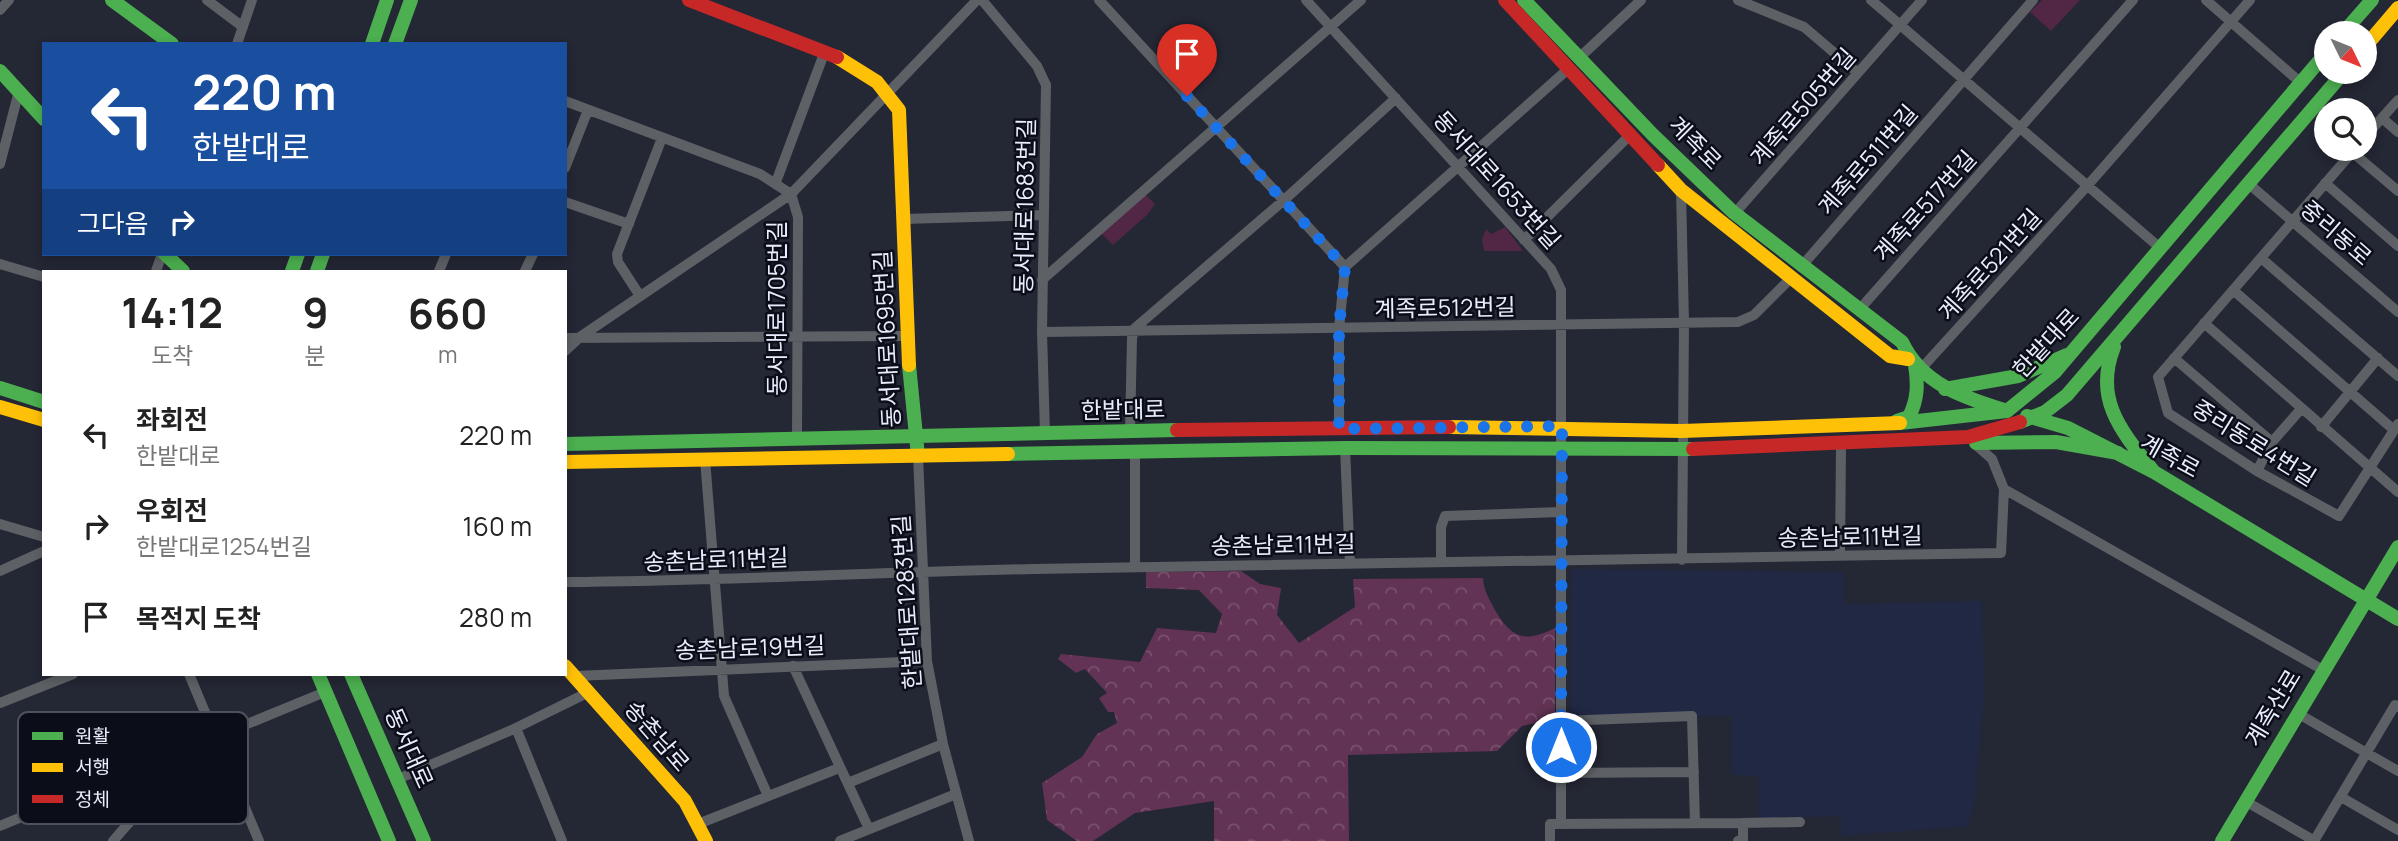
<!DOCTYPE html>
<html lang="ko">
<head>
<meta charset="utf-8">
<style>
	:root { --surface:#fff; --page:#f2f2f2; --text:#222; --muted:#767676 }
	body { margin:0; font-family:Manrope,"Noto Sans KR",sans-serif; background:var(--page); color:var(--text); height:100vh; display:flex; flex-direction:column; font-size:26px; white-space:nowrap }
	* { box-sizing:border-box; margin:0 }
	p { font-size:23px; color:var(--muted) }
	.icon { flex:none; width:38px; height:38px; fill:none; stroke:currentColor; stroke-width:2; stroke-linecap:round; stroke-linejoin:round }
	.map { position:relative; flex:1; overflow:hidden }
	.drawer { position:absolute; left:42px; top:270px; width:525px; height:406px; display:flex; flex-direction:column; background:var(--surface); border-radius:0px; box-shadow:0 4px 10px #0003 }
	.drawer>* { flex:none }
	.hud { position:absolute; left:42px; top:42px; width:525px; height:214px; border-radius:0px; box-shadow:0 4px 10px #0003; background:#1a4fa0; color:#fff; overflow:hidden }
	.needle { width:46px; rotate:133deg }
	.controls { position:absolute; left:2314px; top:21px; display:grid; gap:14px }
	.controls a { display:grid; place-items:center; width:63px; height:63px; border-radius:50%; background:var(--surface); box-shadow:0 4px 10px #0003; font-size:35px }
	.pin { position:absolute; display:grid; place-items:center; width:60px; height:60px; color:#fff; margin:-72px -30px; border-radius:50% 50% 50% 0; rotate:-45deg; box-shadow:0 0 7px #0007 }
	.pin .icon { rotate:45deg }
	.me { position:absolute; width:77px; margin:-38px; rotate:0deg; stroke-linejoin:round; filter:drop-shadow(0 0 5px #0008) }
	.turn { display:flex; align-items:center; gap:24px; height:147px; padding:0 35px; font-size:32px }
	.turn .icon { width:91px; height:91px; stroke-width:2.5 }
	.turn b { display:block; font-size:49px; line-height:60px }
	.then { display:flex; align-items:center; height:66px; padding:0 35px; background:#0003; gap:14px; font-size:26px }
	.eta { display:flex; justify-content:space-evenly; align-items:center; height:119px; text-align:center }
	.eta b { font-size:42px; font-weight:700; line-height:49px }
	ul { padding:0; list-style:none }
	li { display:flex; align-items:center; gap:21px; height:91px; padding:0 35px }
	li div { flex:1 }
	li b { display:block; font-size:26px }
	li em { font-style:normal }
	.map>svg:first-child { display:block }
	.built { fill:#212843 }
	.forest { fill:url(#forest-crowns) }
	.park { fill:#522745 }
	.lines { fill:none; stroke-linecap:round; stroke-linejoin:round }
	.street { stroke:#5d6165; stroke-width:10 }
	.fast { stroke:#4caf50; stroke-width:14 }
	.slow { stroke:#ffc107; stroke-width:14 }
	.jam { stroke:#c62828; stroke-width:14 }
	.route { stroke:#1a73e8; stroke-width:12; stroke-dasharray:0 21.6 }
	.labels { text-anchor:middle; stroke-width:5; stroke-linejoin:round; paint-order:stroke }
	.street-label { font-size:23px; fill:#e8ecfd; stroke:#0b0d18 }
	.key { fill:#0b0d18; stroke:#4d505d; stroke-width:2 }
	.key-label { font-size:19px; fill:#e8ecfd }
</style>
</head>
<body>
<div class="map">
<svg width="2398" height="841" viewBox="0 0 2398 841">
	<defs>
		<pattern id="forest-crowns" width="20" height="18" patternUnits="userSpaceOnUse" patternTransform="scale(1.75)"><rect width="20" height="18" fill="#623354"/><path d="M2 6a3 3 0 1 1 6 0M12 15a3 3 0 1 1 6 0" fill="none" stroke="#78516e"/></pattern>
	</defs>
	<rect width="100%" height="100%" fill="#242734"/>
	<!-- built -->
	<path class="built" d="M1571,569L1844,572V604L1982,601L1984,695L1975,797L1968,826L1841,836V816L1758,819L1759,776L1731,775L1732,716L1570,718Z"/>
	<!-- forest -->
	<path class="forest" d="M1241,571L1260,584L1281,588L1277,615L1299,643L1355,607L1353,579L1483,578C1484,592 1489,598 1495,610C1512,639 1525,643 1555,628V751L1543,750V737L1536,723L1522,726L1497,751L1348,755L1349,841H1214V801L1135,813L1093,841H1077L1047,820L1042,783L1082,757L1097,734L1117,723L1114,712H1108L1099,698L1107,693L1085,669L1076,673L1058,659L1061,654L1140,662L1157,628L1216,633L1222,614L1199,590L1146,588V572Z"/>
	<!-- park -->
	<path class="park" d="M2042,0H2080L2051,31L2030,12Z
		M1143,192L1155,204L1147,215L1113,245L1098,230Z
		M1505,227L1523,251H1484L1482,239L1486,229L1491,234Z"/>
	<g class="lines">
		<!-- street -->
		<path class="street" d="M207,0L243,27
			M982,0L1037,66L1046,85L1042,332L1045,434
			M1099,0L1345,267L1339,329V429
			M1306,0L1551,269L1561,290V824
			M1738,0L1804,27L1858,73
			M1871,0L2159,247
			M2206,0L2300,82
			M0,10L9,0
			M237,44L252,0
			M1579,58L1641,0
			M565,101L760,174L791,194
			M2382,118L2398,132
			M2364,138L2398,100
			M2355,149L2158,377L2168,413L2257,471L2339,516L2398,424
			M2352,152L2398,191
			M0,164L19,91
			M565,168L588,110
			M776,182L825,51
			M2325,183L2398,246
			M2249,184L2398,312
			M1681,190L1684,323L1682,560
			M791,194L798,217L797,438
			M565,202L629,224
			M1735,213L1922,0
			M903,219L1043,215
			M1524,240L1629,136
			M2261,258L2398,376
			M0,264L44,277
			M1345,267L1567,70
			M1801,267L2033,0
			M156,271L162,254
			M439,271L446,254
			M525,271L533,254
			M1042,280L1361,0
			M2233,290L2394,430
			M640,296L618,262L617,254L662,138
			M1859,310L2133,0
			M2204,323L2398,492
			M1042,332L1738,322L1754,315L1790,279
			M565,338L906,336
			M565,351L580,337L791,194L977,0
			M2174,358L2272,442
			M1920,370L2088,185L2250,0
			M2321,427L2378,358
			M1130,433L1132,338L1135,328L1283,201L1396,98
			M1976,445L1992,459L2004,489
			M1345,448L1350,563
			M918,456L927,661L943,744L969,841
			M705,459L724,696L768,796
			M2257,471L2272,442L2301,409
			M0,524L44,537
			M1840,556L1841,444
			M1441,561V527L1445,516L1561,512
			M1135,566V454
			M0,571L44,551
			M565,582C722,581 878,572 1034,569C1357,562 1679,558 2001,553L2004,489L2323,670
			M793,666L869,829
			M189,674L259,841
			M575,676L927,661
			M0,703L73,674
			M2297,713L2398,771
			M1561,721L1692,716L1695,823
			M516,728L562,841
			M1561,773L1694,772
			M398,779L516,728L589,692
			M848,783L943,744
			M2341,797L2398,830
			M2245,801L2315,841
			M698,824L839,768
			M0,826L325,692
			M113,841L196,746
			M840,841L956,794
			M1550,841V824L1743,823
			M1738,841L1743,839V823L1800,822
			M2314,841L2395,705L2398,707"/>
		<!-- fast -->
		<path class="fast" d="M112,0L172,44
			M1524,0L1653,135L1733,212L1902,342C1922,384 1962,397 2004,410
			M2343,33L2372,0
			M372,44L387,0
			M395,44L411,0
			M0,71L44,119
			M165,254L183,271
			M292,271L298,254
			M317,271L323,254
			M2114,347C2093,400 2122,432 2154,472
			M909,365L918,456
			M0,388L44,402
			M1945,389L2018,376L2067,355
			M2027,416L2068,428L2154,472L2398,619
			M1897,421L1909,417C1918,399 1918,384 1915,365
			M2020,422L2045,412L2067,395L2344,72
			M1900,423L2007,411L2055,372L2326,53
			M1976,443L2056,442L2118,453
			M565,444L1177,430
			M1008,454L1345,448L1693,449
			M318,674L389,841
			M351,674L424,841
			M2222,841L2398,547"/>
		<!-- slow -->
		<path class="slow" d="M2364,48L2398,8
			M837,57L877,82L899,110L909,365
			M1658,165L1681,190L1890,356L1908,359
			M0,407L44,420
			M1449,427L1682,431L1900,423
			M565,462L1008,454
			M565,666L685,801L706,841"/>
		<!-- jam -->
		<path class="jam" d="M689,0L837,57
			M1505,0L1658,165
			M1177,430L1449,427
			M1693,449L1968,437L2020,422"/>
	</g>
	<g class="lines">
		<!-- route -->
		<path class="route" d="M1187,96L1345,267L1339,328V429L1562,426L1561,747"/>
	</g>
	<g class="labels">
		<!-- street labels -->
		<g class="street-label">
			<text transform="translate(1803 107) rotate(-49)" y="8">계족로505번길</text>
			<text transform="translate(1695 143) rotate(45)" y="8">계족로</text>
			<text transform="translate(1868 160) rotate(-49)" y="8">계족로511번길</text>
			<text transform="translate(1497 180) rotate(48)" y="8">동서대로1653번길</text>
			<text transform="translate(1025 206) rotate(-89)" y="8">동서대로1683번길</text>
			<text transform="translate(1925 206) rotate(-48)" y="8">계족로517번길</text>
			<text transform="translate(2336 233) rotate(41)" y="8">중리동로</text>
			<text transform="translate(1990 265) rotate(-48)" y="8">계족로521번길</text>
			<text transform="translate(777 308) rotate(-90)" y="8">동서대로1705번길</text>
			<text transform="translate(1445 308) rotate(-1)" y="8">계족로512번길</text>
			<text transform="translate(887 339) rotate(-93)" y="8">동서대로1695번길</text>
			<text transform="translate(2046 343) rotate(-47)" y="8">한밭대로</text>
			<text transform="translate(1123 410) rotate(-1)" y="8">한밭대로</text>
			<text transform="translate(2254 443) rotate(32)" y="8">중리동로4번길</text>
			<text transform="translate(2170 456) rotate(29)" y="8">계족로</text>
			<text transform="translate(1850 537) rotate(-1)" y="8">송촌남로11번길</text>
			<text transform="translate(1283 545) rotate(-1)" y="8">송촌남로11번길</text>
			<text transform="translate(716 560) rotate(-2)" y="8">송촌남로11번길</text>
			<text transform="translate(907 602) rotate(-94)" y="8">한밭대로1283번길</text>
			<text transform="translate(750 648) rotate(-2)" y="8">송촌남로19번길</text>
			<text transform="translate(2273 708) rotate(-59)" y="8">계족산로</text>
			<text transform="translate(657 736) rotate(49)" y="8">송촌남로</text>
			<text transform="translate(409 748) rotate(66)" y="8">동서대로</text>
		</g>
	</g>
	<!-- legend -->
	<rect x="18" y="712" width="230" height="112" rx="10" class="key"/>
	<rect x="32" y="732" width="31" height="8" fill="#4caf50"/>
	<rect x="32" y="763" width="31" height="9" fill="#ffc107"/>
	<rect x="32" y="795" width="31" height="8" fill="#c62828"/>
	<g class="key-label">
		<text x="75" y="743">원활</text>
		<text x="75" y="774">서행</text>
		<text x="75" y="806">정체</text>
	</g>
</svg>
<div class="controls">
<a><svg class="needle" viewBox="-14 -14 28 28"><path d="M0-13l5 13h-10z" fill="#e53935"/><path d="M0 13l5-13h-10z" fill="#767676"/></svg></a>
<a><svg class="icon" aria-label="search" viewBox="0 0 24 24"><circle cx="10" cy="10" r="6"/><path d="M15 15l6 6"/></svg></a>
</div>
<div class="pin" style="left:1187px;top:96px;background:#d93025"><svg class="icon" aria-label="arrive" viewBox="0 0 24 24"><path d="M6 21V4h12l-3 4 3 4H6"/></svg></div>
<svg class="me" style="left:1561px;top:747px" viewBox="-20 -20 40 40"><circle r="17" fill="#1a73e8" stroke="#fff" stroke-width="3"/><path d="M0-11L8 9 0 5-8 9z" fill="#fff"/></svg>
<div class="hud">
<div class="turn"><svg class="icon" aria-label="left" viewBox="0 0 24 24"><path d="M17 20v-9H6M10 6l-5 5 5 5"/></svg><div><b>220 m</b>한밭대로</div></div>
<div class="then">그다음<svg class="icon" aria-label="right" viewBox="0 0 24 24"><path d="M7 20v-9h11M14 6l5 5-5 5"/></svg></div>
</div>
<section class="drawer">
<div class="eta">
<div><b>14:12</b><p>도착</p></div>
<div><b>9</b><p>분</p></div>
<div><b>660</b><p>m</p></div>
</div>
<ul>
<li><svg class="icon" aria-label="left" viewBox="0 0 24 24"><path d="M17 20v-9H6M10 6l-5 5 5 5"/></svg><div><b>좌회전</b><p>한밭대로</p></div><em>220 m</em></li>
<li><svg class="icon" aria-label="right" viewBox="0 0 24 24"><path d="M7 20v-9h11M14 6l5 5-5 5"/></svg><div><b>우회전</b><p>한밭대로1254번길</p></div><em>160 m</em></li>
<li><svg class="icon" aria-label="arrive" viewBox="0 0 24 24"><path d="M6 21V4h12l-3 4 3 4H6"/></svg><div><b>목적지 도착</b></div><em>280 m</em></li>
</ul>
</section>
</div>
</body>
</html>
